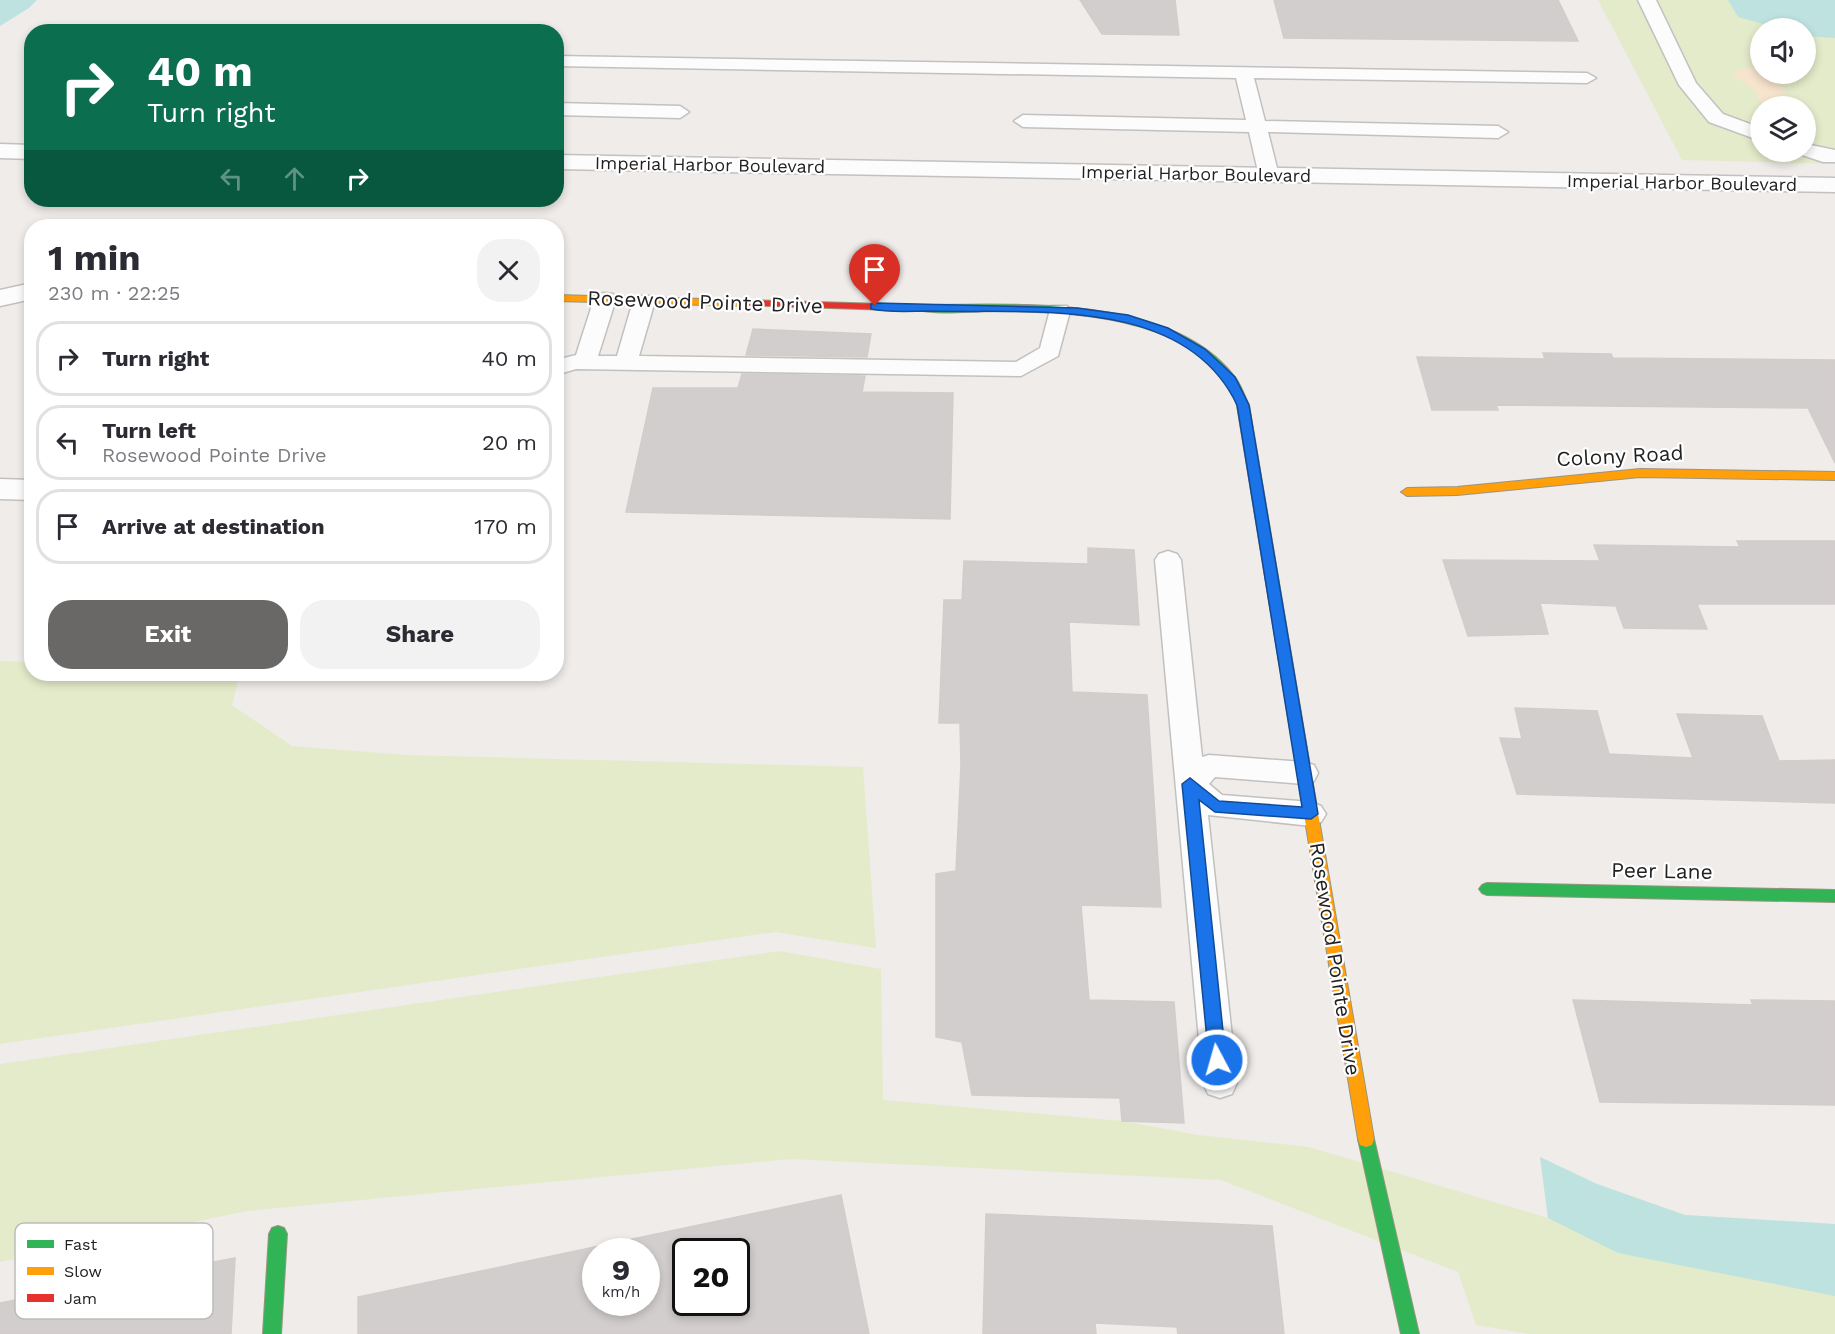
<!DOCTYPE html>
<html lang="en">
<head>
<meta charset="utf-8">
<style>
	:root { --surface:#fff; --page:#f2f2f3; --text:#2b2b33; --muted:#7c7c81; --line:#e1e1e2; --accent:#696867 }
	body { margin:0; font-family:"Work Sans",sans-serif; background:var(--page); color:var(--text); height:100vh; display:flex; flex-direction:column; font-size:22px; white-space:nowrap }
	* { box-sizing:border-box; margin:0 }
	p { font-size:20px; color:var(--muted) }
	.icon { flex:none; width:33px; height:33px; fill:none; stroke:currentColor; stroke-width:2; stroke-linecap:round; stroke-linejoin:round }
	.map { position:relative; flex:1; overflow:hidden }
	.panel { position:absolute; left:24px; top:219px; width:540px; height:462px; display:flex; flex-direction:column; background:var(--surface); border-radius:24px; box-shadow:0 3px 9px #0003 }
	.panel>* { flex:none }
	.top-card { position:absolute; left:24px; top:24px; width:540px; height:183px; border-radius:24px; box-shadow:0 3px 9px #0003; background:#0b6e4f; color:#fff; overflow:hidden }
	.buttons { position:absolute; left:1750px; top:18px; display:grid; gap:12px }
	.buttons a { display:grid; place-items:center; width:66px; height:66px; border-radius:50%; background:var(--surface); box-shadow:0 3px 9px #0003; font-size:30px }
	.speed { position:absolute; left:582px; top:1238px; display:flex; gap:12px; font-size:30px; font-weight:700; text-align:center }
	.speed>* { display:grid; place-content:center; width:78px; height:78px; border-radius:50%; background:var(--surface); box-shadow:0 3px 9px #0003; line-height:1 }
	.speed small { font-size:15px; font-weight:400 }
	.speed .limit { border:3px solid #111; border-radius:9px; background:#fff; color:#111 }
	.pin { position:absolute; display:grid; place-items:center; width:51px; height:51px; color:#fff; margin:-62px -26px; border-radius:50% 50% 50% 0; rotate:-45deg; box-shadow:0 0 6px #0007 }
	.pin .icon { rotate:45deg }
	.me { position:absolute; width:66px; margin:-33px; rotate:354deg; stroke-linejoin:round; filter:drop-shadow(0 0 4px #0008) }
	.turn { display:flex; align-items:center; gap:21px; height:126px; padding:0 24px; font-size:27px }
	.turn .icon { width:78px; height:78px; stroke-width:2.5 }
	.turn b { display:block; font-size:42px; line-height:51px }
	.lanes { display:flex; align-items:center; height:57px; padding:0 24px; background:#0003; justify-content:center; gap:30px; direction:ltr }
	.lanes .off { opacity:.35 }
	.round { display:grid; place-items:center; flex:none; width:63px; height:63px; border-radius:24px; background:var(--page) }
	.headline { display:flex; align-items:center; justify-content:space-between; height:102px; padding:0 24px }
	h1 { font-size:36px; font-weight:700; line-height:45px }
	.action { display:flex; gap:12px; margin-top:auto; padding:12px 24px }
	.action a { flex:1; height:69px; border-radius:24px; background:var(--accent); color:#fff; font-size:24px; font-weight:700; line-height:69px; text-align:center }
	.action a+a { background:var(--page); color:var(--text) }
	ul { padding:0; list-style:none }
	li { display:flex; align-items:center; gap:18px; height:75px; margin:0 12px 9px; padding:0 12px; border:3px solid var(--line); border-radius:24px }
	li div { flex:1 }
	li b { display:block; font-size:22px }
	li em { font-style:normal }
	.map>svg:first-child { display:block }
	.grass { fill:#e4ebca; fill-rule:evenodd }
	.sand { fill:#f7e4ce }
	.water { fill:#bee2e0 }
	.building { fill:#d2cecd; stroke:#d2cdcb; stroke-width:1.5; fill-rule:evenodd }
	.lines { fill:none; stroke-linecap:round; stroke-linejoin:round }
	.lane-casing { stroke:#c2c1c0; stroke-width:3 }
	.street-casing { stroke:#c2c1c0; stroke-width:3 }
	.fast-casing { stroke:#9a9581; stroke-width:2 }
	.slow-casing { stroke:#9a9581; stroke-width:2 }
	.jam-casing { stroke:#9a9581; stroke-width:2 }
	.lane { fill:#fdfcfc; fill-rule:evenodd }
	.street { fill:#fdfcfc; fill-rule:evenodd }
	.fast { fill:#30b455; fill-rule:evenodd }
	.slow { fill:#ff9f0a; fill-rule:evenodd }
	.jam { fill:#e5322d; fill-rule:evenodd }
	.route { fill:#1a73e8; stroke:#114b97; stroke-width:1.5 }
	.labels { text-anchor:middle; stroke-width:4.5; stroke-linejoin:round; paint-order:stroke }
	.far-street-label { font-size:18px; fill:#212121; stroke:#fff }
	.street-label { font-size:21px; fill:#212121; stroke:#fff }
	.key { fill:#fff; stroke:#bcbcbc; stroke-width:1.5 }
	.key-label { font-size:16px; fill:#212121 }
</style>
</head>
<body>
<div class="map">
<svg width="1835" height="1334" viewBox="0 0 1835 1334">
	<rect width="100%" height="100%" fill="#efecea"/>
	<!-- grass -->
	<path class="grass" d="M1598,0H1835V164L1682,160ZM1761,28H1806V74H1761ZM1761,106H1806V152H1761Z
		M0,661L31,662L32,674H240L232,705L292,746L406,755L863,767L876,948L775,932L0,1044Z
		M779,951L881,969L883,1100L1122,1121L1198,1135L1309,1147L1548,1218L1540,1157L1597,1184L1685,1215L1835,1224V1334H1529L1476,1325L1458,1272L1221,1180L791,1159L247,1211L0,1262V1064Z"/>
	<!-- sand -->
	<path class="sand" d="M1749,68L1760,69L1761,74H1766L1787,92L1782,94L1783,98L1802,106H1769L1758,100C1756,84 1744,85 1733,75L1738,70Z"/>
	<!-- water -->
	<path class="water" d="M0,0H37L29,8L0,26Z
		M1728,0H1835V38L1806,36V28H1777L1738,17Z
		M1540,1157L1597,1184L1685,1215L1835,1224V1296L1618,1253L1548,1218Z"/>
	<!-- building -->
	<path class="building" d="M1080,0H1175L1179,35L1102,34Z
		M1274,0H1558L1578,41L1284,38Z
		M753,329L871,334L867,357L746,355Z
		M1543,353L1611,354L1613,358L1835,360V463L1808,408L1496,405L1498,410H1432L1417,357L1545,359Z
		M742,374L865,376L862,392L953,393L950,519L626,512L653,388H738Z
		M1737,541H1835V604H1697L1707,629L1624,628L1616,606L1540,603L1548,634L1468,636L1443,560L1600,561L1594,545L1740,547Z
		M1088,548L1134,550L1139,625L1069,622L1072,692L1147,695L1161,907L1081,905L1089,1000L1174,1002L1184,1123L1122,1121L1120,1098L972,1095L962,1042L936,1037V874L956,871L961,765L960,723H939L944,600H962L964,561L1088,564Z
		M1515,708L1597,711L1609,754L1693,758L1677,714L1762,716L1779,761L1835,760V803L1517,794L1500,738L1522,739Z
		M1573,1000L1753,1005L1751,1000L1835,1001V1105L1600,1102Z
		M841,1195L869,1334H358V1297ZM596,1251H646V1302H596ZM686,1251H736V1302H686Z
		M986,1214L1272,1226L1284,1334H1178L1177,1327L1095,1323L1096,1334H983Z
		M235,1258L231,1334H0V1303Z"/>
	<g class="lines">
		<defs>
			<path id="lane" d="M1638,0H1656L1696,83L1723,114L1761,128V141L1709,122L1679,85Z
				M556,56L1587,73L1596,78L1587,83L1254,78L1265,121L1498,126L1508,132L1498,138L1268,132L1279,176L1276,180H1262L1259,176L1249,132L1023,127L1014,121L1023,115L1246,120L1236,78L556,66Z
				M556,103L680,106L689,112L680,118L556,115Z
				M1806,144L1835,150V162H1823L1799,154L1797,152H1806Z
				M605,293L613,294L616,299L598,356H617L633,301L636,296H652L655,301L639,356L1016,362L1040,348L1051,306H1067L1070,311L1058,356L1021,376L576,369L556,375V360L576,355L594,299L597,294Z
				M1168,551L1177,554L1181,560L1202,757L1209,755L1304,762L1314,765L1318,773L1314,781L1304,784L1215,777L1209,784L1222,795L1311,802L1321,806L1326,814L1321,822L1311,826L1208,815L1237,1083L1232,1094L1220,1098L1208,1094L1203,1083L1155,560L1159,554Z"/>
			<path id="street" d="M0,144L32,145V159L0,158Z
				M556,155L1835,178V192L556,169Z
				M32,283V299L0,306V290Z
				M0,479L32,480V500L0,499Z"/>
			<path id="fast" d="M921,305C1015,305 1175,293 1237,380C1242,388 1245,397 1249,405L1316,802L1314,806H1304L1302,802L1237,405C1234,398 1232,390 1228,384C1183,316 1068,311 995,311C970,311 941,315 917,310L916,308Z
				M1487,883L1835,890V902L1487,895L1482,893L1479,889L1482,885Z
				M1366,1131L1372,1133L1374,1139L1419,1334H1401L1358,1139L1360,1133Z
				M278,1226L284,1228L287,1234L281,1334H263L269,1234L272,1228Z"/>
			<path id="slow" d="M556,295L742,300L747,303L742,306L556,301Z
				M1640,469L1835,472V480L1640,477L1457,495L1407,496L1401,492L1407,488L1457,487Z
				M1309,796L1314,798L1316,802L1374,1139L1372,1145L1366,1147L1360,1145L1358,1139L1302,802L1304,798Z"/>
			<path id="jam" d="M742,300L921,305L926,308L921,311L738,305V301Z"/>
		</defs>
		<!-- lane casing -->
		<use href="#lane" class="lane-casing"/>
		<!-- street casing -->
		<use href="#street" class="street-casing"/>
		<!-- fast casing -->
		<use href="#fast" class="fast-casing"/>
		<!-- slow casing -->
		<use href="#slow" class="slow-casing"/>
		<!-- jam casing -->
		<use href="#jam" class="jam-casing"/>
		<!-- lane -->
		<use href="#lane" class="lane"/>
		<!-- street -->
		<use href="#street" class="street"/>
		<!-- fast -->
		<use href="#fast" class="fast"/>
		<!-- slow -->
		<use href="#slow" class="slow"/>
		<!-- jam -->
		<use href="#jam" class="jam"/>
	</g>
	<!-- route -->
	<path class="route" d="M875,303L1077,308L1128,315L1168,328L1205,349L1235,377L1249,405L1318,814L1311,819L1215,812L1199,800L1226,1060L1223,1065L1217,1067L1212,1065L1209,1060L1182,784L1190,778L1219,801L1302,807L1237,405C1185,295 1032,314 930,311C911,311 890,313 871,309V304Z"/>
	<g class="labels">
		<!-- far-street labels -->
		<g class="far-street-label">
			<text transform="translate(710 165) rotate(1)" y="6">Imperial Harbor Boulevard</text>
			<text transform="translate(1196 174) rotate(1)" y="6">Imperial Harbor Boulevard</text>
			<text transform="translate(1682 183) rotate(1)" y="6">Imperial Harbor Boulevard</text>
		</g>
		<!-- street labels -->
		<g class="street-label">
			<text transform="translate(705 302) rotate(2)" y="7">Rosewood Pointe Drive</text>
			<text transform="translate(1620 456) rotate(-3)" y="7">Colony Road</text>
			<text transform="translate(1662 871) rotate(1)" y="7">Peer Lane</text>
			<text transform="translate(1335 959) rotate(81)" y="7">Rosewood Pointe Drive</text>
		</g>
	</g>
	<!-- legend -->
	<rect x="15" y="1223" width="198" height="96" rx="9" class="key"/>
	<rect x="27" y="1240" width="27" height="8" fill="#30b455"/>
	<rect x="27" y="1267" width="27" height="8" fill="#ff9f0a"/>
	<rect x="27" y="1294" width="27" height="8" fill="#e5322d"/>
	<g class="key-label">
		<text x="64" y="1250">Fast</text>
		<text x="64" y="1277">Slow</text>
		<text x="64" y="1304">Jam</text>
	</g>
</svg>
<div class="buttons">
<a><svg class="icon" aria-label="sound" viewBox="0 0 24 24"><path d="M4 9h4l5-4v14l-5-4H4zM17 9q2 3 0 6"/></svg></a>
<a><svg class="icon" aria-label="layers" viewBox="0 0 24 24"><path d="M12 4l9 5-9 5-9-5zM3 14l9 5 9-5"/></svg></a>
</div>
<div class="speed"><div>9<small>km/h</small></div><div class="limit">20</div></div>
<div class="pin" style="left:875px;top:306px;background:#d93025"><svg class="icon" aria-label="arrive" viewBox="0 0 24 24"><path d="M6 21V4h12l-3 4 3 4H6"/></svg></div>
<svg class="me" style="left:1217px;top:1060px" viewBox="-20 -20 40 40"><circle r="17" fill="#1a73e8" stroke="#fff" stroke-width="3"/><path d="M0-11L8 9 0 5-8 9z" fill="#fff"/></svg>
<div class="top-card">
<div class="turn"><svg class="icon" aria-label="right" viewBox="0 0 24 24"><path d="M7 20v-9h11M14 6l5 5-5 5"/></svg><div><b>40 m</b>Turn right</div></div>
<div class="lanes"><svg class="icon off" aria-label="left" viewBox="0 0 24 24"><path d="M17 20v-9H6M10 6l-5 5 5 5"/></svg><svg class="icon off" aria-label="ahead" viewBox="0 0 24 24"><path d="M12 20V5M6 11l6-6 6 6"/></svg><svg class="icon" aria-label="right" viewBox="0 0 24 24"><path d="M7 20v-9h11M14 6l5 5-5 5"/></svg></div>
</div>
<section class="panel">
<div class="headline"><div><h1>1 min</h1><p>230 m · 22:25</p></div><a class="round"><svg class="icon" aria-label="close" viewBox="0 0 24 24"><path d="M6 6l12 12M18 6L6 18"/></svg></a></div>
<ul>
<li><svg class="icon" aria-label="right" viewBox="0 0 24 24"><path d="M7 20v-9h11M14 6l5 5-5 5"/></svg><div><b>Turn right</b></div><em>40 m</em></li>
<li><svg class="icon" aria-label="left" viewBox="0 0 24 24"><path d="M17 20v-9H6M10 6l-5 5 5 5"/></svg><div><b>Turn left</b><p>Rosewood Pointe Drive</p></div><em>20 m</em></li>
<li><svg class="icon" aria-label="arrive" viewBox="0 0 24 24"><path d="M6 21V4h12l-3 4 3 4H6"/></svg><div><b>Arrive at destination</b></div><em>170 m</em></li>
</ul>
<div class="action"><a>Exit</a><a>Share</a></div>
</section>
</div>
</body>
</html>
